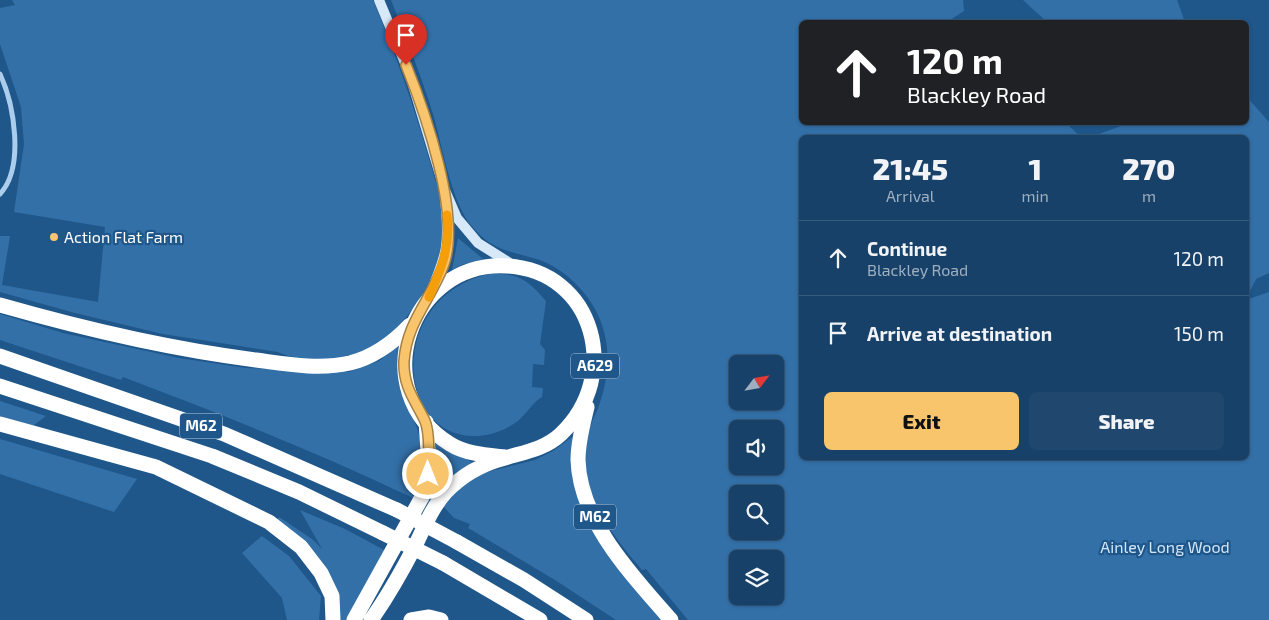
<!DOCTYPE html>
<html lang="en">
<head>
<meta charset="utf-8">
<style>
	:root { --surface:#174168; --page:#20486e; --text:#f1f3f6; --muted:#9eafc0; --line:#365a7c; --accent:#f9c56c }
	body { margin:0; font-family:"Exo 2",sans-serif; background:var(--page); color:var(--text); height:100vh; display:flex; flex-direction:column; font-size:19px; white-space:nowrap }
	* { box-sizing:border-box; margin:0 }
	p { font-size:16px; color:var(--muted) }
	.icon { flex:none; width:28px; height:28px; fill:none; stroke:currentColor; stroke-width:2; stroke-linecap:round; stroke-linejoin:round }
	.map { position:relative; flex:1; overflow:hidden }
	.side { position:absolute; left:799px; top:135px; width:450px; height:325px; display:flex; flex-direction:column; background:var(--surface); border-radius:8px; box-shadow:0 1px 4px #0004,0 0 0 1px var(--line) }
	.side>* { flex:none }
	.banner { position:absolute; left:799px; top:20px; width:450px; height:105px; border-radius:8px; box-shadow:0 1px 4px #0004,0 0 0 1px var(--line); background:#202124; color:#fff; overflow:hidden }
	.needle { width:32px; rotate:59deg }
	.fabs { position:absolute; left:729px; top:355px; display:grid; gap:10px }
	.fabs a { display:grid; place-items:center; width:55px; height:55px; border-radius:8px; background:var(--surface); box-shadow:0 1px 4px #0004,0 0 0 1px var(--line); font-size:25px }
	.pin { position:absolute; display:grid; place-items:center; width:42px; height:42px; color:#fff; margin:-51px -21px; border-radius:50% 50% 50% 0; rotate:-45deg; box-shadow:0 0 5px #0007 }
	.pin .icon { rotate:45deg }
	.me { position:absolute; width:55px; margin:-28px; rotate:0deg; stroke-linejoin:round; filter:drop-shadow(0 0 4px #0008) }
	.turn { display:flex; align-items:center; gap:18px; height:105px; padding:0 25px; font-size:22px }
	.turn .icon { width:65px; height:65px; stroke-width:2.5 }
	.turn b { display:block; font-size:35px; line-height:42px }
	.eta { display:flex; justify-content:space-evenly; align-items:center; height:85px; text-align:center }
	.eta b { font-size:30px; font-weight:800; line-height:35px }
	.primary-button { display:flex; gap:10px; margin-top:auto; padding:10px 25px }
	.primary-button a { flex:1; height:58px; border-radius:8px; background:var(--accent); color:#111; font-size:20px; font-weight:800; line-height:58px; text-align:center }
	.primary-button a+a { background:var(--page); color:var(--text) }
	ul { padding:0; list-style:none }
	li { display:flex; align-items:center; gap:15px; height:75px; padding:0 25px; border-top:1px solid var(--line) }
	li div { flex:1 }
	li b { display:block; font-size:19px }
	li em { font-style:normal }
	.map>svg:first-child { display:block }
	.green { fill:#3370a8; fill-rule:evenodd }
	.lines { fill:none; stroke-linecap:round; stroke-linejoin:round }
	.street { stroke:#accdec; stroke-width:5 }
	.secondary { stroke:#d7e8f9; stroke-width:10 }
	.highway { stroke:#fff; stroke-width:15 }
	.highway-bridge { stroke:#fff; stroke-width:15 }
	.route-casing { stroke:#a28046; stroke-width:12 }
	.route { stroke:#f9c56c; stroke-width:9 }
	.slow { stroke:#f59e0b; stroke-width:9 }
	.poi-dot { fill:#f9c56c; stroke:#1f578b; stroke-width:2 }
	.labels { text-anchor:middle; stroke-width:4.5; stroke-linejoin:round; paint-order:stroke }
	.shield { fill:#1f578b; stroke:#bccddc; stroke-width:1 }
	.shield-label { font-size:15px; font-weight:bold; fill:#fff }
	.poi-label { font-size:16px; fill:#fff; stroke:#1f578b; text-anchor:start }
	.park-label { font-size:16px; fill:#d1e6f8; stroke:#1f578b }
</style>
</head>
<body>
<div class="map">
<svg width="1269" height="620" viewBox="0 0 1269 620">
	<rect width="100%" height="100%" fill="#1f578b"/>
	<!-- green -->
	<path class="green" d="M12,0H373C397,57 417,115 434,176C439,192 448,214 446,231C442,270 411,320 380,343C352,362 308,366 278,352L163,334L75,313L0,292V236H10L2,285L98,302L105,227L14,212L24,144L21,107L0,44V8L15,5Z
		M391,0H963L964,11L947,22H801V122L1066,123L1081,137L801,138V458H1246V300L1269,292V620H688L646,569L642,570C613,536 585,501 584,454C584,440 591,423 597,411C608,383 612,351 601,322C592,297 568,271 542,261C511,250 493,253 470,224C451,200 442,144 433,114C421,75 406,38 391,0ZM738,364H775V401H738ZM738,429H775V466H738ZM738,494H775V531H738ZM738,559H775V596H738Z
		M1023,0H1177L1185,22H1047Z
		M1246,96L1269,122V273L1256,279L1246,299V138L1091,137L1129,123L1246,122Z
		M458,238L483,259L461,265L452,270Z
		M493,273C521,275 528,280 546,301L540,344L545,350L544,365L533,364L532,387L543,388L542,397C532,403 529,411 521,418C513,426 501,431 491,434C397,456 378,296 493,273Z
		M0,314L63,333L179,358L246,368L349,372L379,361L398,346C397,359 396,371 399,384C402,398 410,410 415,423C425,446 423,476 413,498C319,453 221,414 123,377L121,380L106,375L0,340Z
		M0,401L46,416L34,425L36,428L57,432L56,437L0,419Z
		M572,437V467L662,620H616L555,580L468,528L470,524L454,518L443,506L462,485L483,473L535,460L553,451Z
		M0,439L137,479L114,512L0,474Z
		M435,443L472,462L430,504L425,502Z
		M300,510L345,529L386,551L348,620H338C331,565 320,554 276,521L279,517L312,539L322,549Z
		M262,536L289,556L321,596L319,620H287L282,598L242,553Z"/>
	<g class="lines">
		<!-- street -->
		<path class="street" d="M0,74C14,104 25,167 0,194"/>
		<!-- secondary -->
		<path class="secondary" d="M379,0L410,75L444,188L457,218L478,243L513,265
			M429,296C447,255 450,244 445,199"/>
		<!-- highway -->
		<path class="highway" d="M0,305C84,329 169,349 256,360C286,364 319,370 350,363C374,357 393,343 410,325
			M0,356L224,434L397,510
			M0,386L212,456L299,492L383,533
			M587,407C583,424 578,441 578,460C580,522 633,576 671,620
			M0,424L156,467L269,522L301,547L321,573L332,596L333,620
			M457,542L524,580L586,620
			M443,563L540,620
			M354,620L422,497L429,465L426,422
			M371,620C388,596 402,571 415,546C424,528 432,507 446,492C462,475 482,464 505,458C525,452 545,449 561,434C622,376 595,271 507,266C409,260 365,392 450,444C466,454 486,455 505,457
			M411,620L429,617L441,620"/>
		<!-- highway-bridge -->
		<path class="highway-bridge" d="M397,510L457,542
			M383,533L443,563"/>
	</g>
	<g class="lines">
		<defs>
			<path id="route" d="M406,65C425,112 461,215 444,264C431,300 407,321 404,361C403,387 415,400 425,421C430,432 429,463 428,474"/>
		</defs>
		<!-- route casing -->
		<use href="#route" class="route-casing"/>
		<!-- route -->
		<use href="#route" class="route"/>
		<!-- slow -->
		<path class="slow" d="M429,297C441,269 451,246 447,215"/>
	</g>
	<!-- markers -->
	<circle class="poi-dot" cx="54" cy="237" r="5"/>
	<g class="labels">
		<!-- shield labels -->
		<g class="shield">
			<rect x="571" y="353.5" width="48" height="25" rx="4"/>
			<rect x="180" y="413.5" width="42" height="25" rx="4"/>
			<rect x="574" y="504.5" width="42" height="25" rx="4"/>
		</g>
		<g class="shield-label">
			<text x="595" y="371">A629</text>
			<text x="201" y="431">M62</text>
			<text x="595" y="522">M62</text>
		</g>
		<!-- poi labels -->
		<g class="poi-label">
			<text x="64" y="243">Action Flat Farm</text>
		</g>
		<!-- park labels -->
		<g class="park-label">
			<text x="1165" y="553">Ainley Long Wood</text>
		</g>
	</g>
</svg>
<div class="fabs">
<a><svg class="needle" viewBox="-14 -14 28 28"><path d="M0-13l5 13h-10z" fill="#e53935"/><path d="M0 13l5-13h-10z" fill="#9eafc0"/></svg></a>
<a><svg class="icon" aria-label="sound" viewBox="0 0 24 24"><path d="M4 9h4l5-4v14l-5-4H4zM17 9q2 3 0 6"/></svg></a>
<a><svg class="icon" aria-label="search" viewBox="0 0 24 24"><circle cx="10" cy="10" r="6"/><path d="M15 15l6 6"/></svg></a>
<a><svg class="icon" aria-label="layers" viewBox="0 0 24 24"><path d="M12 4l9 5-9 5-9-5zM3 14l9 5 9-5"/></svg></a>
</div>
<div class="pin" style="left:406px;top:65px;background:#d93025"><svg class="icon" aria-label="arrive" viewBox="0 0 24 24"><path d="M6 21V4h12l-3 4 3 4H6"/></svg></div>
<svg class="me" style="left:428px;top:474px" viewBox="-20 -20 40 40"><circle r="17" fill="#f9c56c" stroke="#fff" stroke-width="3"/><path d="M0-11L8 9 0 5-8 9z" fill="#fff"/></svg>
<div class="banner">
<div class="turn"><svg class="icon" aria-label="ahead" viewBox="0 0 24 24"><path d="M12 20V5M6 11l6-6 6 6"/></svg><div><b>120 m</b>Blackley Road</div></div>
</div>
<section class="side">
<div class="eta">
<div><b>21:45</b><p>Arrival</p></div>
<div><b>1</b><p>min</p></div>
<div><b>270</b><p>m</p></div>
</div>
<ul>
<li><svg class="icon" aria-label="ahead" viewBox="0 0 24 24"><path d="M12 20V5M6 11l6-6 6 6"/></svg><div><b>Continue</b><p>Blackley Road</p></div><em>120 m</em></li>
<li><svg class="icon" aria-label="arrive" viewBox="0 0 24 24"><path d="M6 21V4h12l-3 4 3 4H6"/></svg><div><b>Arrive at destination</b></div><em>150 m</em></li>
</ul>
<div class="primary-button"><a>Exit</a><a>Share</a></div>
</section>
</div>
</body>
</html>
